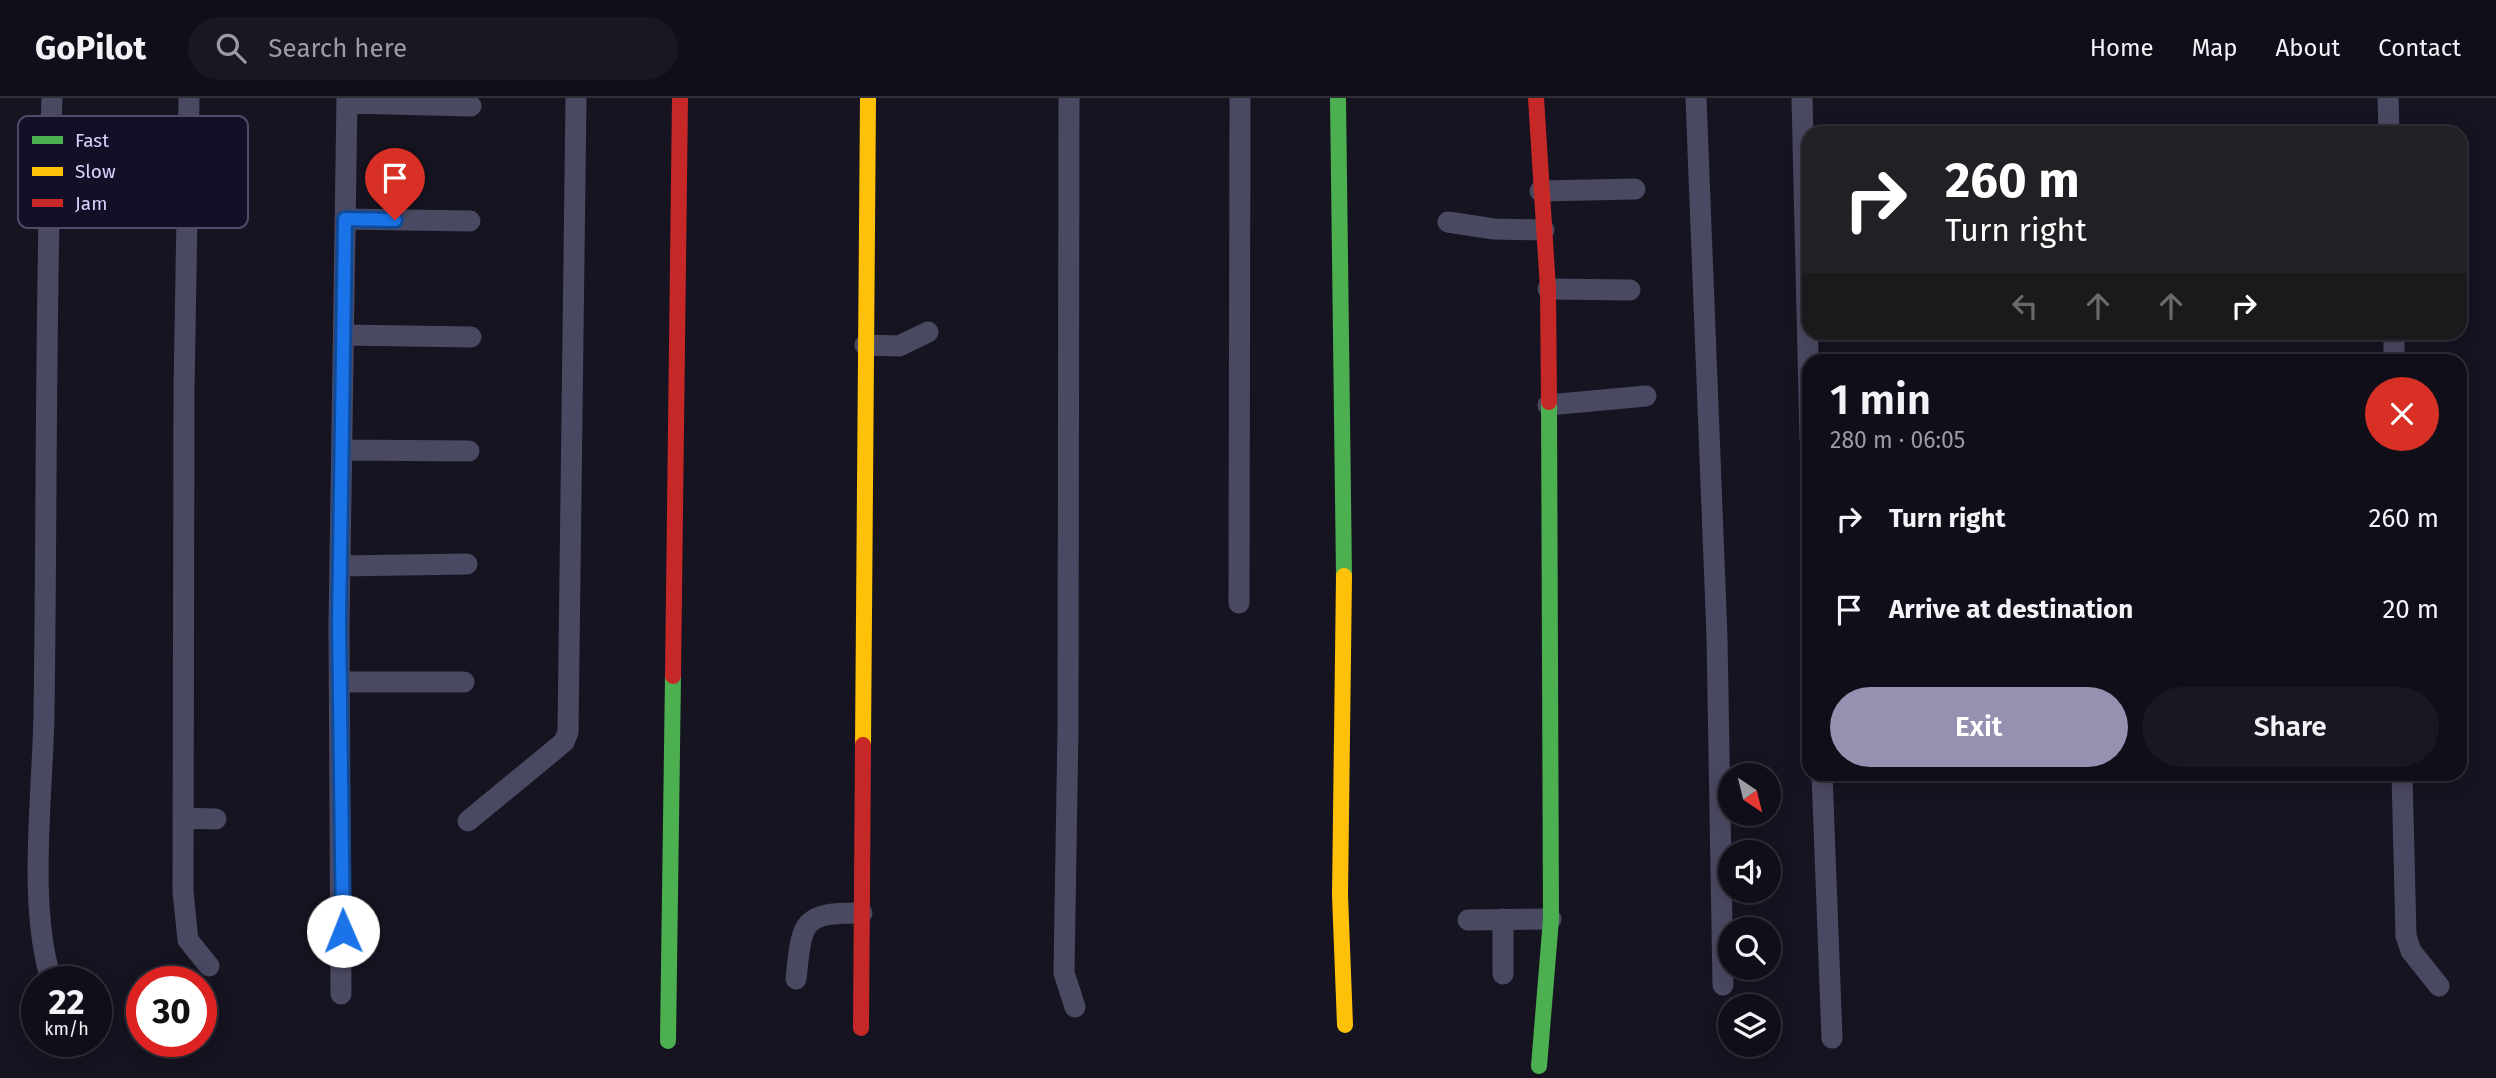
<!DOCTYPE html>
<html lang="en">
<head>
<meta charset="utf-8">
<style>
	:root { --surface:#100f19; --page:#191822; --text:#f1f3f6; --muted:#9c9ca2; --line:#302f38; --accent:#9591b1 }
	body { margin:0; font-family:"Fira Sans",sans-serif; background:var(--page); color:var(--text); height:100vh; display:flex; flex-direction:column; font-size:26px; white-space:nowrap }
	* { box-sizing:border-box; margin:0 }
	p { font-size:23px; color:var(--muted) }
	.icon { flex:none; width:38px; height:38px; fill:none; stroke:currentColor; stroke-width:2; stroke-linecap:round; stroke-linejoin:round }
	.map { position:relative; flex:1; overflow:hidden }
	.side { position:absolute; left:1802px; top:256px; width:665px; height:427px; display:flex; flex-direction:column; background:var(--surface); border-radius:21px; box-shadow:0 4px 18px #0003,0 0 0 2px var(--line) }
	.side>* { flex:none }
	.hud { position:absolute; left:1802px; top:28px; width:665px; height:214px; border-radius:21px; box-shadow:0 4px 18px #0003,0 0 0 2px var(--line); background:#202124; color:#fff; overflow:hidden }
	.needle { width:46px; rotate:145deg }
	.fabs { position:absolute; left:1718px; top:665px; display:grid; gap:14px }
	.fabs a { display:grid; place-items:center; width:63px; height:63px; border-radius:50%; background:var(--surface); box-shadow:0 4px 18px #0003,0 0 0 2px var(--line); font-size:35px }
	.speed { position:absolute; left:21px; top:868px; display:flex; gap:14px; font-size:35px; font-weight:700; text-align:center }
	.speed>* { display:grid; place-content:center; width:91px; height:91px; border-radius:50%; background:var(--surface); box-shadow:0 4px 18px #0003,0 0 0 2px var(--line); line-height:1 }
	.speed small { font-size:18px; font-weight:400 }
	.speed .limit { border:10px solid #d22; background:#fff; color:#111 }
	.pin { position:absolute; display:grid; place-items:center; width:60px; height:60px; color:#fff; margin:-72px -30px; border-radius:50% 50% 50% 0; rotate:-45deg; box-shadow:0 0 7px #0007 }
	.pin .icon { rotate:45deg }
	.me { position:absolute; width:77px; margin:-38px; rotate:359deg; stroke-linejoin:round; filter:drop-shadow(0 0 5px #0008) }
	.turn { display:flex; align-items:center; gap:24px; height:147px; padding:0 28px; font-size:32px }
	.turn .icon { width:91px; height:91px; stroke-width:2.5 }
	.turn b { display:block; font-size:49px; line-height:60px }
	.lanes { display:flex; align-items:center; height:66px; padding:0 28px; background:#0003; justify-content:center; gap:35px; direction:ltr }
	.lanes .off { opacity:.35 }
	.round { display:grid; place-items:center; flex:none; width:74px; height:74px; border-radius:37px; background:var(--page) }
	.headline { display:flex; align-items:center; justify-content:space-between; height:119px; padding:0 28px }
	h1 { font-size:42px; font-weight:600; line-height:52px }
	.button { display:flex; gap:14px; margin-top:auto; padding:14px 28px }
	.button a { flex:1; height:80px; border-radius:42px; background:var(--accent); color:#fff; font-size:28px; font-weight:600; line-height:80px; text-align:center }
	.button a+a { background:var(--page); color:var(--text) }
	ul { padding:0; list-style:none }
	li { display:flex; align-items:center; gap:21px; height:91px; padding:0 28px }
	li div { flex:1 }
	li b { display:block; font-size:26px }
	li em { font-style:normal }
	header { display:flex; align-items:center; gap:42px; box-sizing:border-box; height:98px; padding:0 35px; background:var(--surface); border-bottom:2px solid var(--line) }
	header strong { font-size:33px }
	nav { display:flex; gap:38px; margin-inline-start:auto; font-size:24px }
	.search { width:490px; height:63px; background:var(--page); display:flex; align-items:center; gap:18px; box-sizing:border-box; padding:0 24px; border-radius:38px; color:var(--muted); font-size:26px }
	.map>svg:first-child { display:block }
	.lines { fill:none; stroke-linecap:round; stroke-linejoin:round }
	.street { stroke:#4a4962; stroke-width:21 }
	.fast { stroke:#4caf50; stroke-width:16 }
	.slow { stroke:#ffc107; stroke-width:16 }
	.jam { stroke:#c62828; stroke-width:16 }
	.route-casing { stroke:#114b97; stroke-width:18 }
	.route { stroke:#1a73e8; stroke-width:12 }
	.key { fill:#130f26; stroke:#4e4a67; stroke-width:2 }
	.key-label { font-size:19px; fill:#d9d4ff }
</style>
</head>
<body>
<header>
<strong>GoPilot</strong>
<div class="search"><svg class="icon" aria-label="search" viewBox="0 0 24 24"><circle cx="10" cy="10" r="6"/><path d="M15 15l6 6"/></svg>Search here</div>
<nav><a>Home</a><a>Map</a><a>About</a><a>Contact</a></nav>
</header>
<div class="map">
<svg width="2496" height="980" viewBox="0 0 2496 980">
	<rect width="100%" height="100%" fill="#161421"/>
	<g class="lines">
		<!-- street -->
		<path class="street" d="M189,0L184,292L183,794L188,842L209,868
			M1069,0L1068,629L1064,875L1075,909
			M1696,0L1717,539L1723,887
			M1802,0L1810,341
			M2388,0L2389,35
			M347,5L471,8
			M1540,93L1635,91
			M345,121L470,123
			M1448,124L1494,131L1544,132
			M1548,191L1630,192
			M2394,234V262
			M344,237L471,239
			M865,247L899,248L928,234
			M1548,307L1646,298
			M343,352L469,353
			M340,468L467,466
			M1239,505L1240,0
			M339,584H464
			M1822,676L1832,940
			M2402,676L2406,838L2411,853L2439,888
			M183,720L216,721
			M468,723L564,644L568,634L576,0
			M1468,822L1551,821
			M1503,876V821
			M796,881C802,824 801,814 862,815
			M52,884C27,810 43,694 44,615C47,410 45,205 52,0
			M341,896L339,527L347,0"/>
		<!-- fast -->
		<path class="fast" d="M1338,0L1344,478
			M668,943L673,578
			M1539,968L1551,821L1549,304"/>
		<!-- slow -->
		<path class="slow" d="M1344,478L1340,797L1345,927
			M863,647L868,0"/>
		<!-- jam -->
		<path class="jam" d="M1536,0L1548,191L1549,304
			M673,578L680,0
			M861,930L863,647"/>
	</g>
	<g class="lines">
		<defs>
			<path id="route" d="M343,833L339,527L345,121L395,122"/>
		</defs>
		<!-- route casing -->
		<use href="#route" class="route-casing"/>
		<!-- route -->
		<use href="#route" class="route"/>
	</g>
	<!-- legend -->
	<rect x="18" y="18" width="230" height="112" rx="10" class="key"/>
	<rect x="32" y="38" width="31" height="8" fill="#4caf50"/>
	<rect x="32" y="69" width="31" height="9" fill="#ffc107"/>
	<rect x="32" y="101" width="31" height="8" fill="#c62828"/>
	<g class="key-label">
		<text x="75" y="49">Fast</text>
		<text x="75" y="80">Slow</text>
		<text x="75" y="112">Jam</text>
	</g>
</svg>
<div class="fabs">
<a><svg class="needle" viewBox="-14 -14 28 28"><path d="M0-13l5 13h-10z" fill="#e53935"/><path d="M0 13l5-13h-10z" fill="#9c9ca2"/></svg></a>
<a><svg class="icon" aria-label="sound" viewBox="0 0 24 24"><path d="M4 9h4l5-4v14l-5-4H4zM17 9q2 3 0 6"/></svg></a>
<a><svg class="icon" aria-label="search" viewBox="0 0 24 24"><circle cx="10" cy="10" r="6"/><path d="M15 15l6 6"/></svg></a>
<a><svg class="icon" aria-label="layers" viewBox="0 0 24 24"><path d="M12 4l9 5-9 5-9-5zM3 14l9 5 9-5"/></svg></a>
</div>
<div class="speed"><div>22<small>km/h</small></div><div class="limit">30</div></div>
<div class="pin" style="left:395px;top:122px;background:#d93025"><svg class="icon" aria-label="arrive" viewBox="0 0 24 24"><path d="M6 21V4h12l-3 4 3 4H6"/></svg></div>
<svg class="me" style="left:343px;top:833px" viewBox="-20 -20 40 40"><circle r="19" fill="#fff"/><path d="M0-13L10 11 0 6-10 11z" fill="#1a73e8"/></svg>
<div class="hud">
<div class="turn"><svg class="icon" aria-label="right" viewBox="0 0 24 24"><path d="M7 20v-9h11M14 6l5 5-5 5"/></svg><div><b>260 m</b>Turn right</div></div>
<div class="lanes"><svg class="icon off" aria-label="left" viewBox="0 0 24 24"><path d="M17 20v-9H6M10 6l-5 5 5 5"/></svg><svg class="icon off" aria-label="ahead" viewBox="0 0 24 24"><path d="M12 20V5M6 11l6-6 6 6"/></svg><svg class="icon off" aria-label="ahead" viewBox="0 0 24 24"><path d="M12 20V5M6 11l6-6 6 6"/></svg><svg class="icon" aria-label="right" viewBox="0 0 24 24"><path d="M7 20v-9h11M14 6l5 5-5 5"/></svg></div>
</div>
<section class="side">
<div class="headline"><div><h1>1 min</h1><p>280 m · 06:05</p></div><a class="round" style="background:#d93025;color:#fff"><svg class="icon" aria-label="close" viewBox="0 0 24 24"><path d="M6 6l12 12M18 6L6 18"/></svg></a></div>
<ul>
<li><svg class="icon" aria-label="right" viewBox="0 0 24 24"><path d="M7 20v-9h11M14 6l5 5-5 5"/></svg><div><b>Turn right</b></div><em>260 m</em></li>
<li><svg class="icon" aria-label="arrive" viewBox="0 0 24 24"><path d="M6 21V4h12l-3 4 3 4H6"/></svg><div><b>Arrive at destination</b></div><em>20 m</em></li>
</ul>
<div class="button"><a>Exit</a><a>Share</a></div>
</section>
</div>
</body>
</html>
